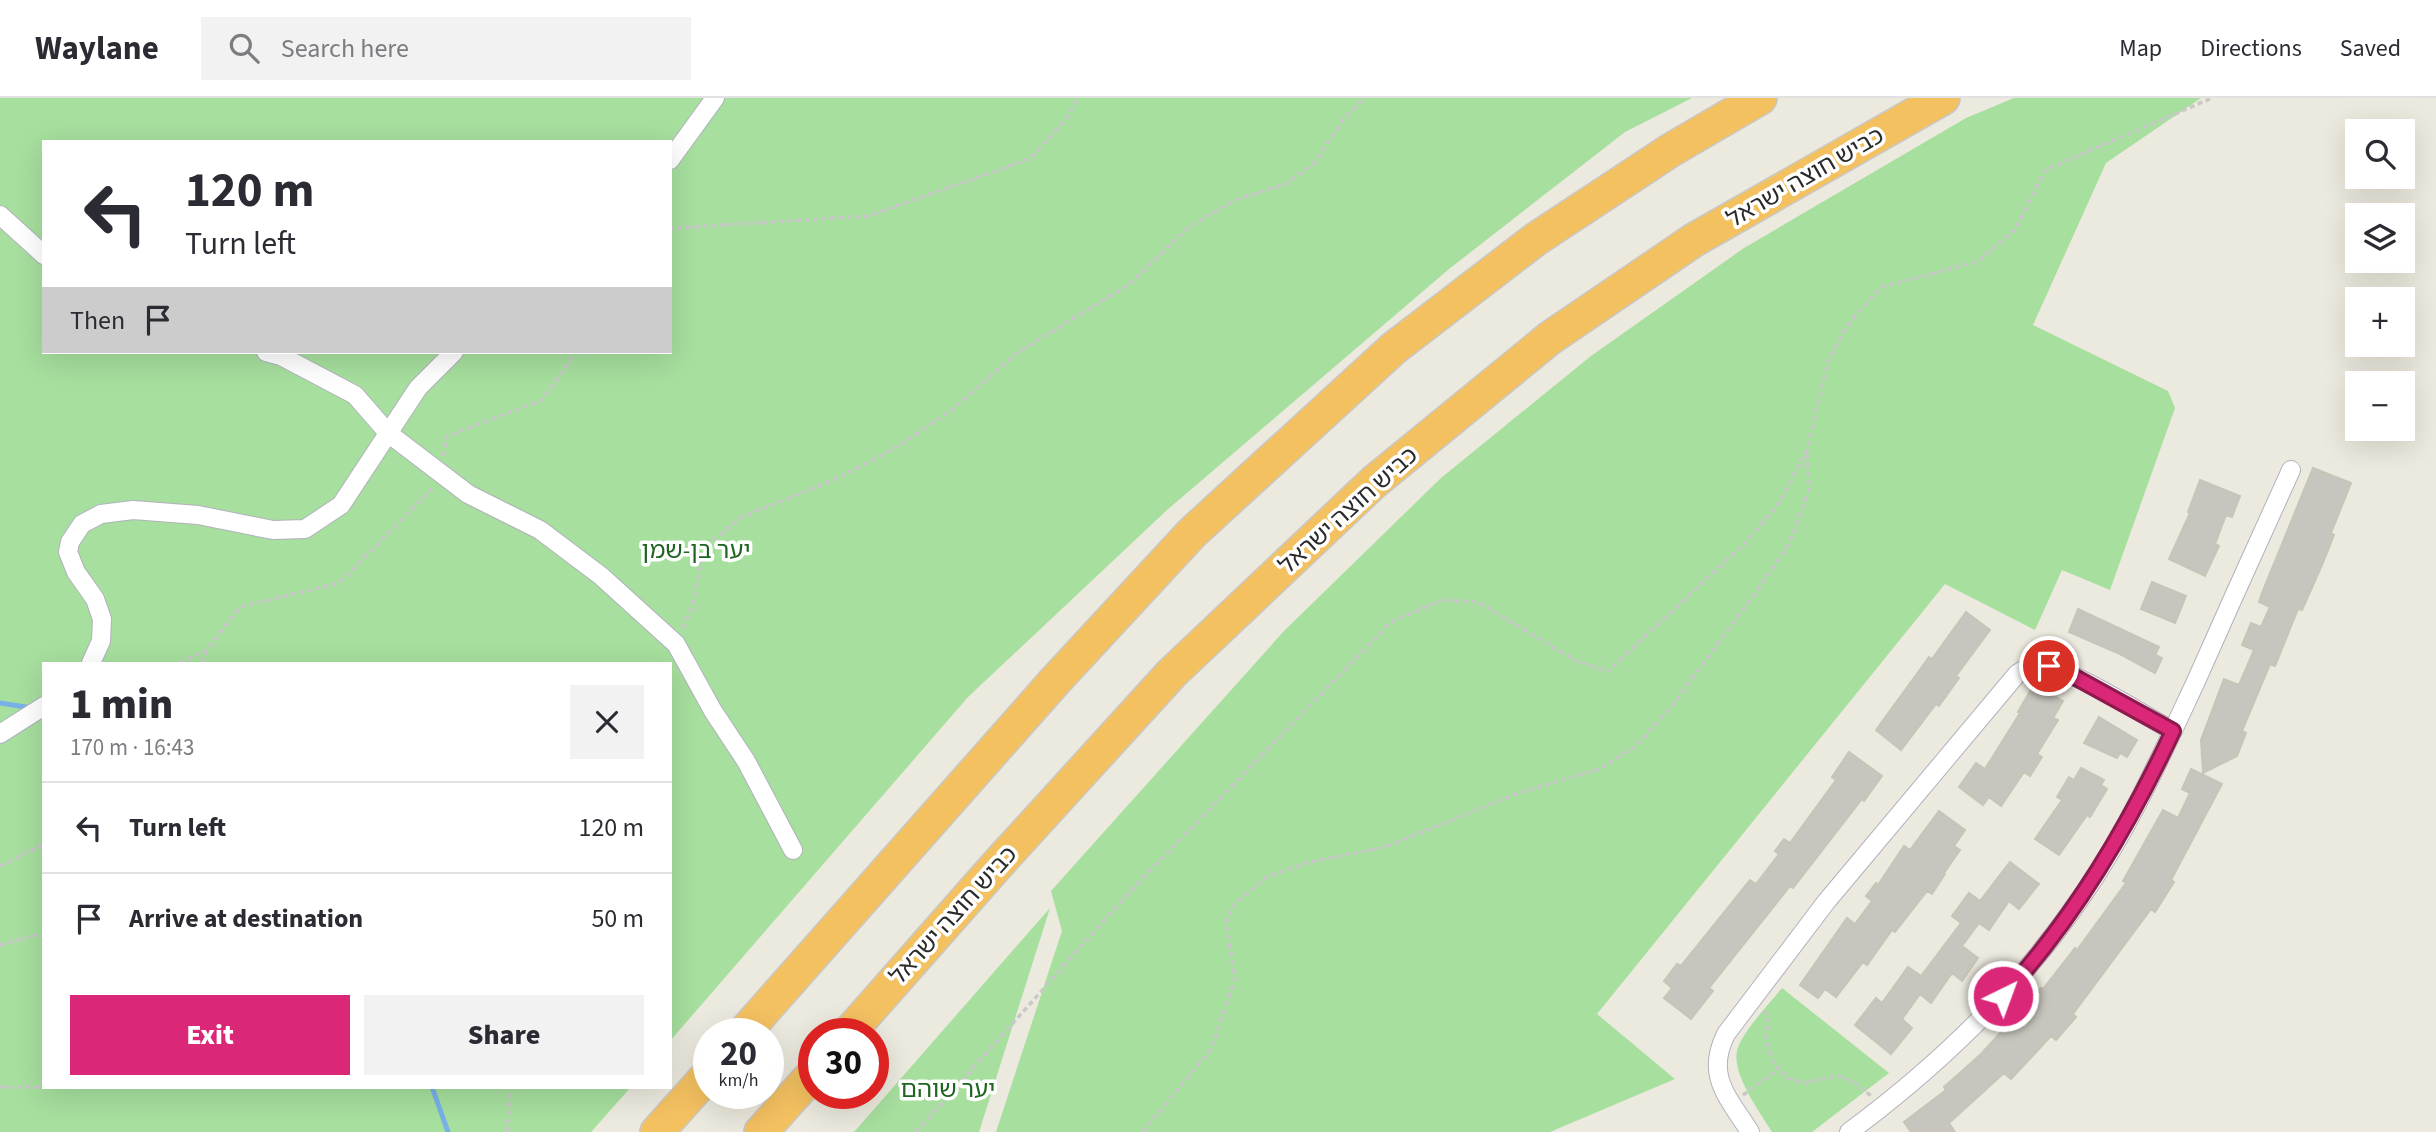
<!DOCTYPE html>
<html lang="en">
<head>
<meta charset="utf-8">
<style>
	:root { --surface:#fff; --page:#f2f2f3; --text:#2b2b33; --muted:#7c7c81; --line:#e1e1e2; --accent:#db2777 }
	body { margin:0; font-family:"Source Sans 3","Noto Sans Hebrew",sans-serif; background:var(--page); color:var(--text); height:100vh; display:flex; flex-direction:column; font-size:26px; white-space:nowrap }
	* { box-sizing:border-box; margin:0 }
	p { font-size:23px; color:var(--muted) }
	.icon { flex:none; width:38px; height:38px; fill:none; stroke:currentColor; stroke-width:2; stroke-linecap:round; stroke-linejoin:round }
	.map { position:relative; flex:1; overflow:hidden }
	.side { position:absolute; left:42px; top:564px; width:630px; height:427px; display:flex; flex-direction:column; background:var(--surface); border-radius:0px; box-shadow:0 7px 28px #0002 }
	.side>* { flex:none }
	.top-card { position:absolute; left:42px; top:42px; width:630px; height:214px; border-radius:0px; box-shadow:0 7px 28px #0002; background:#fff; color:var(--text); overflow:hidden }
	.tools { position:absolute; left:2345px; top:21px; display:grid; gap:14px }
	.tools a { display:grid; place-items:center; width:70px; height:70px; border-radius:0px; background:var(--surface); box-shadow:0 7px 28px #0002; font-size:35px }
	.speed { position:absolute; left:693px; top:920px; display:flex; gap:14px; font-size:35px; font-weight:700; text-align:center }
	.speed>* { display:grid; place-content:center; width:91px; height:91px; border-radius:50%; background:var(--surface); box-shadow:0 7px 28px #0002; line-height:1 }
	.speed small { font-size:18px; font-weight:400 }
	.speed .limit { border:10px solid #d22; background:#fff; color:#111 }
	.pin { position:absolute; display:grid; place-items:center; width:60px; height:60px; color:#fff; margin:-30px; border:4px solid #fff; border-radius:50%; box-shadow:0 2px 7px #0007 }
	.me { position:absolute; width:77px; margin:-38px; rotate:42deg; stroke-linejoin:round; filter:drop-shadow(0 0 5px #0008) }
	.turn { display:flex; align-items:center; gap:24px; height:147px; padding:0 28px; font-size:32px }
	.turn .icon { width:91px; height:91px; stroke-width:2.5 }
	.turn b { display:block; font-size:49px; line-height:60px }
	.then { display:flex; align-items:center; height:66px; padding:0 28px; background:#0003; gap:14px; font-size:26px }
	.round { display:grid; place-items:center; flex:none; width:74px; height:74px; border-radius:0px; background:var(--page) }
	.head { display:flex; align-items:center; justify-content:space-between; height:119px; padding:0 28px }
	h1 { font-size:42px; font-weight:800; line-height:52px }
	.cta { display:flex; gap:14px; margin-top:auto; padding:14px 28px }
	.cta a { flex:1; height:80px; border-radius:0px; background:var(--accent); color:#fff; font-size:28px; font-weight:800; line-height:80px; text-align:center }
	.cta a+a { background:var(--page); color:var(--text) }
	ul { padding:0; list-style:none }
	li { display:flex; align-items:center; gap:21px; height:91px; padding:0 28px; border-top:2px solid var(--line) }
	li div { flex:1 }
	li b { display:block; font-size:26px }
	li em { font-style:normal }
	header { display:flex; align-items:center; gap:42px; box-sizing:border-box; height:98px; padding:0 35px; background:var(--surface); border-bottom:2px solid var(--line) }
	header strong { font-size:33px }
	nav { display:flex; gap:38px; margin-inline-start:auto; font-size:24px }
	.search { width:490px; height:63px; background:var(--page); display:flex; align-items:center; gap:18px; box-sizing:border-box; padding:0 24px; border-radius:0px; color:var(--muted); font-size:26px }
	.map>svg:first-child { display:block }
	.green { fill:#a6df9e; fill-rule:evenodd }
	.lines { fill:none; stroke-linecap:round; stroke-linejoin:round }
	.stream { stroke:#78b1e7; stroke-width:5 }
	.building { fill:#c7c5bd; stroke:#c7c5b8; stroke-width:2 }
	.street-casing { stroke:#b2b1bd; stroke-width:20 }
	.highway-casing { stroke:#c8c8c8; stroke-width:36 }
	.path { stroke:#c8c8c8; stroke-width:3.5; stroke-dasharray:5 3.5; stroke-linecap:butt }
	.street { stroke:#fff; stroke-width:18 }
	.highway { stroke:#f4c161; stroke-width:33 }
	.route-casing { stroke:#8e194d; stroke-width:18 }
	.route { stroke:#db2777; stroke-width:12 }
	.labels { text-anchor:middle; stroke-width:7; stroke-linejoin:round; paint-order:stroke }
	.street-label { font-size:24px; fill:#2b2b2b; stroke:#fff }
	.park-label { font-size:24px; fill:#1f6420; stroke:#fff }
</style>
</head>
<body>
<header>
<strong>Waylane</strong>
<div class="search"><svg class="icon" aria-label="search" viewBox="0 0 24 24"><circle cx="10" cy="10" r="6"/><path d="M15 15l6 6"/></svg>Search here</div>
<nav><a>Map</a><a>Directions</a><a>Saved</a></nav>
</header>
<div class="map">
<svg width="2436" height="1034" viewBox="0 0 2436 1034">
	<rect width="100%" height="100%" fill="#ece9de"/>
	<!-- green -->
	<path class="green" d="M0,0H1692L1625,34L1449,171L1167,412L968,599L670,943V565H44V989H631L591,1034H0ZM44,44H670V254H44Z
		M2014,0H2201L2106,65L2033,227L2168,293L2175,310L2110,492L2062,472L2035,532L1945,486L1597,916L1675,981L1550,1034H996L1062,833L1051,793L1284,533L1441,380L1591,258L1744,150L1966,20Z
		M1050,810L979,1034H854Z
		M1782,890L1889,975L1812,1034H1772C1760,1014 1732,977 1737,953C1741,935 1770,905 1782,890Z"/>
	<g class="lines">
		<!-- stream -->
		<path class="stream" d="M0,605L32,610
			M432,989L448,1034"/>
	</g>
	<!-- building -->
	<path class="building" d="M2313,370L2351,385L2331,435L2334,437L2322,467L2302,512L2298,511L2275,568L2270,566L2242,633L2246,635L2237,658L2203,675L2201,642L2224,581L2239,587L2254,552L2242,547L2251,525L2261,529L2270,509L2259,504L2262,495Z
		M2200,382L2240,398L2232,419L2226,417L2215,446L2219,448L2205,478L2169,461L2190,415L2188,414Z
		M2152,484L2186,498L2175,525L2141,511Z
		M2078,511L2159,549L2155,557L2162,560L2155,575L2120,556L2069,534Z
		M1966,514L1990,532L1956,578L1959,580L1939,608L1936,606L1901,652L1876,632L1929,559L1932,561Z
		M2034,586L2063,603L2053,620L2058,622L2037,656L2042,659L2030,678L2024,674L2001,708L1989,699L1983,707L1959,689L1976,665L1985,671L2020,615L2018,614Z
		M2099,619L2137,642L2127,659L2120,655L2117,660L2084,645Z
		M1849,654L1882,678L1864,703L1862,701L1793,790L1790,788L1709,890L1713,893L1691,921L1664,900L1672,890L1664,883L1677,866L1681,868L1750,782L1756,786L1779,756L1775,753L1784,741L1790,745L1836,682L1832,679Z
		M2081,670L2104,682L2101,687L2107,691L2090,719L2087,717L2059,757L2035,741L2062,702L2057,699L2069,679L2074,682Z
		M2191,671L2222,686L2171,782L2174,784L2155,814L2151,811L2073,916L2076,919L2056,942L2051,938L2011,981L2004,975L1949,1025L1955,1034H1911L1904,1024L1946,992L1944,989L1981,956L2041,890L2043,891L2075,850L2077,852L2126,785L2123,783L2163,712L2178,720L2190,695L2182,691Z
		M1939,713L1965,732L1954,748L1960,752L1944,775L1945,776L1932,796L1927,793L1895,834L1892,832L1867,867L1863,864L1836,899L1825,891L1818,900L1800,887L1847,820L1855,826L1872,803L1866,798L1876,785L1878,787L1904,748L1910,752Z
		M2010,764L2039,786L2019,811L2009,803L1989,832L1979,825L1962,848L1978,860L1962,883L1952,875L1931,905L1920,896L1902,921L1912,930L1891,956L1855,927L1876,900L1882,905L1908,869L1921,878L1961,825L1952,818L1969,795L1980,803Z"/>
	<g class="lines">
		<defs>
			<path id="street" d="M670,62L715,0
				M0,117L44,157
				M266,254L281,258L355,297L388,335L468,396L540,432L601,478L676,546L713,613L746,663L793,752
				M91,565L101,543L102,521L95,501L76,474L68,454L70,444L82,426L101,416L133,412L198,417L273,432L305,431L341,407L418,290L454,254
				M0,636L44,608
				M1750,1034C1728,999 1705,978 1726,936L1826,804L2017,576C2023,572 2028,568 2036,567C2063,565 2145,618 2173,633
				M1849,1034C1937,969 2018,891 2080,801C2128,733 2162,656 2197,581C2228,511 2259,442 2291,372"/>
			<path id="highway" d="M743,936L1055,583L1192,435L1394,250L1536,141L1671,52L1760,0
				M848,936L997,767L1172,575L1374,384L1550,240L1694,142L1943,0
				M657,1034L709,976
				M761,1034L814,975"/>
		</defs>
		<!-- street casing -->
		<use href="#street" class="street-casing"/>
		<!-- highway casing -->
		<use href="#highway" class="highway-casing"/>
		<!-- path -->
		<path class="path" d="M670,133L673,130L868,118L1030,61L1066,21L1078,0
			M443,358L447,338L542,302L576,254
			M683,530L692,510L703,457L713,442L742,419L838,380L895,350L952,312L1017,255L1130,186L1189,129L1235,102L1286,86L1315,64L1345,19L1365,0
			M180,565L207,552L240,509L339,485L432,391
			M202,565L206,554
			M0,768L44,746
			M0,847L44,835
			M1764,913L1769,918L1766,937L1769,952L1774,967L1790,981L1804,985L1838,978L1854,984L1871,998
			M0,989H44
			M1743,997L1779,971
			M507,1034L511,989
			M916,1034L1135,788L1391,524L1441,502L1478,504L1578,564L1608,573L1744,446L1780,404L1807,352L1829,260L1848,226L1881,189L1977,164L2015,132L2045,72L2212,0
			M1143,1034L1211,951L1235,881L1226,825L1235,805L1268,778L1310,764L1385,749L1516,696L1599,671L1636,648L1672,608L1769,476L1790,444L1809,392L1807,354"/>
		<!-- street -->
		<use href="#street" class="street"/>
		<!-- highway -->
		<use href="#highway" class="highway"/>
	</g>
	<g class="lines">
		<defs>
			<path id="route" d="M2003,898C2075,819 2128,729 2173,633L2062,572L2049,568"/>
		</defs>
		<!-- route casing -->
		<use href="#route" class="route-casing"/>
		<!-- route -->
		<use href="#route" class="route"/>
	</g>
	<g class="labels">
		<!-- street labels -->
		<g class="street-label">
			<text transform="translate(1805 79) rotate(-30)" y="8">כביש חוצה ישראל</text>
			<text transform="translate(1348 412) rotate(-42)" y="8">כביש חוצה ישראל</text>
			<text transform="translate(953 817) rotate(-48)" y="8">כביש חוצה ישראל</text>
		</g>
		<!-- park labels -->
		<g class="park-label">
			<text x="696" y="460">יער בן-שמן</text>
			<text x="948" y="999">יער שוהם</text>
		</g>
	</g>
</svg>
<div class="tools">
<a><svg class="icon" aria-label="search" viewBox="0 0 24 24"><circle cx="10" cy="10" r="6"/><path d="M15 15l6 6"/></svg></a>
<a><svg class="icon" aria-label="layers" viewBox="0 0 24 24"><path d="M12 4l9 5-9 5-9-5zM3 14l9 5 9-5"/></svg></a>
<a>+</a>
<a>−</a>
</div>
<div class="speed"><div>20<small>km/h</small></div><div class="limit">30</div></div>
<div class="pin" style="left:2049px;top:568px;background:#d93025"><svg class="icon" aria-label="arrive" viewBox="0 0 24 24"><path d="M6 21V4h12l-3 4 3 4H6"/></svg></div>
<svg class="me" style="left:2003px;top:898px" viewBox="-20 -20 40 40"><circle r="17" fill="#db2777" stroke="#fff" stroke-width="3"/><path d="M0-11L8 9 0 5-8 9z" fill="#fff"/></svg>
<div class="top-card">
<div class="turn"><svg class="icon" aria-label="left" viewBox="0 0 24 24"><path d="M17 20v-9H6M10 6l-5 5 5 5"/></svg><div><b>120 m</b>Turn left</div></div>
<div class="then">Then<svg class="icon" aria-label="arrive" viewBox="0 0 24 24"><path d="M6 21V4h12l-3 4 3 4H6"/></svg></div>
</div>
<section class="side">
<div class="head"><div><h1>1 min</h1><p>170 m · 16:43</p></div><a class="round"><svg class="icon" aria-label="close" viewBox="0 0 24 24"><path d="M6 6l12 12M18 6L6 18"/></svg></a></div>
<ul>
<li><svg class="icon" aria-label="left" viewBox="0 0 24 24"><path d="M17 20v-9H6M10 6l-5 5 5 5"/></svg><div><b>Turn left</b></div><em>120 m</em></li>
<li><svg class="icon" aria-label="arrive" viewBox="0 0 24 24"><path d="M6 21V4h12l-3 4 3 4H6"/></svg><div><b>Arrive at destination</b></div><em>50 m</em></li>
</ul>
<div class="cta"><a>Exit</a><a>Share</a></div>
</section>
</div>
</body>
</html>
